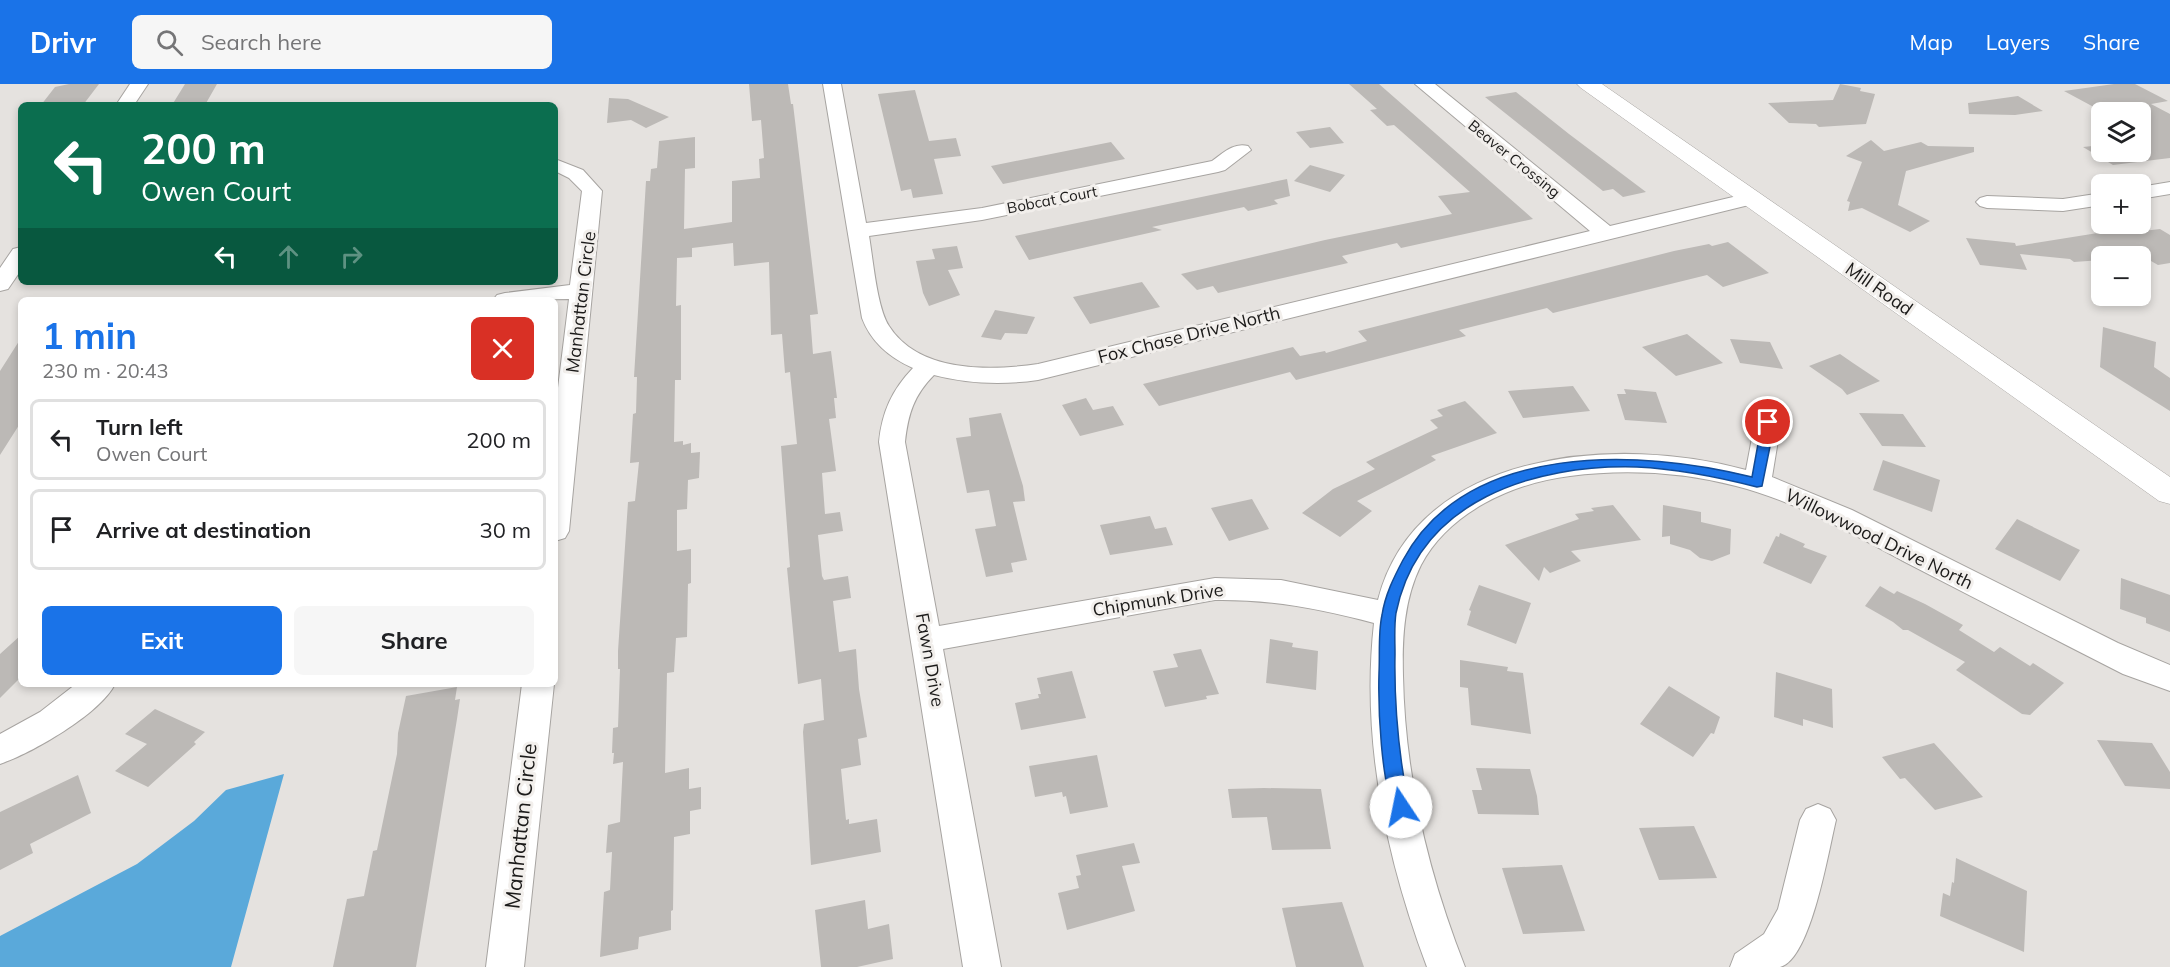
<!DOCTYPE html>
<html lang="en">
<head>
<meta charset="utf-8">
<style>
	:root { --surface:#fff; --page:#f6f6f6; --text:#202124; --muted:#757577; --line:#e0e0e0; --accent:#1a73e8 }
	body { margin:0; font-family:Mulish,sans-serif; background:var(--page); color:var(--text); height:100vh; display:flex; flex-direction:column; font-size:22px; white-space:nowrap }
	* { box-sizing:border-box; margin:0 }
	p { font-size:20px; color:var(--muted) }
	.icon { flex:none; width:33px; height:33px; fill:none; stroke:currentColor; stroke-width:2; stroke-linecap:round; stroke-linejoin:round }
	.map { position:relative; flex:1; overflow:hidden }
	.side { position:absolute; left:18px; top:213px; width:540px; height:390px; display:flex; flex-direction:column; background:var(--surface); border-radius:9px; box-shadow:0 3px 9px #0003 }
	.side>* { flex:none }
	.banner { position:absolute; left:18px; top:18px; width:540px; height:183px; border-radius:9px; box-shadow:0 3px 9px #0003; background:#0b6e4f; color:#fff; overflow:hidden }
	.buttons { position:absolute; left:2091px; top:18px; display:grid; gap:12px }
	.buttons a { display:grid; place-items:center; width:60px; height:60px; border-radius:9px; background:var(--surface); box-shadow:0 3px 9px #0003; font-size:30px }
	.pin { position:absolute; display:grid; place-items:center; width:51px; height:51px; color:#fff; margin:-26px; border:3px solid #fff; border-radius:50%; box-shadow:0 2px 6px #0007 }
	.me { position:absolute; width:66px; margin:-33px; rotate:349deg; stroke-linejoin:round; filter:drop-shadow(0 0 4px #0008) }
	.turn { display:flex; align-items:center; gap:21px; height:126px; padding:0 24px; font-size:27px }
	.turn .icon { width:78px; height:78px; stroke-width:2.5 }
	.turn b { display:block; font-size:42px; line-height:51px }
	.lanes { display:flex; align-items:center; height:57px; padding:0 24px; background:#0003; justify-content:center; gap:30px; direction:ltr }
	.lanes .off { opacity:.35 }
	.round { display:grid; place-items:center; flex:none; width:63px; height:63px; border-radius:9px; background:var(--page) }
	.headline { display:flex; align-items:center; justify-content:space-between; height:102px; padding:0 24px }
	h1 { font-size:36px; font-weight:700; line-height:45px; color:var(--accent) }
	.primary-button { display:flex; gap:12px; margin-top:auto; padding:12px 24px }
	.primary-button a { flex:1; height:69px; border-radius:9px; background:var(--accent); color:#fff; font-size:24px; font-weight:700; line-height:69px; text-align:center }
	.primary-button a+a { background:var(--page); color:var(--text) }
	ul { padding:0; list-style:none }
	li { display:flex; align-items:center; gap:18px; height:81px; margin:0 12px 9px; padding:0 12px; border:3px solid var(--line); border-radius:9px }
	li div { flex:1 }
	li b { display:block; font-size:22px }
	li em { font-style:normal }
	header { display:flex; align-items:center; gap:36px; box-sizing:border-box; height:84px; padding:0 30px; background:var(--accent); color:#fff }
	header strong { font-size:28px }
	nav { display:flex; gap:33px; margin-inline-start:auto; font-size:21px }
	.search { width:420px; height:54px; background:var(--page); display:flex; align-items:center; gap:15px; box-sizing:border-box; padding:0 21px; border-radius:9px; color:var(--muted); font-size:22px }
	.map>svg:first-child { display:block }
	.water { fill:#5aa9da }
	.building { fill:#bcb9b6 }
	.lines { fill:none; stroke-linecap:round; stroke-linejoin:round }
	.minor-casing { stroke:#a7a4a1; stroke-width:2 }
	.tertiary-casing { stroke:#a7a4a1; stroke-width:1 }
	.minor { fill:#fff; fill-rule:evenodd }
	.tertiary { fill:#fff; fill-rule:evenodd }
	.route { fill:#1a73e8; stroke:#114b97; stroke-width:1.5 }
	.labels { text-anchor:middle; stroke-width:6; stroke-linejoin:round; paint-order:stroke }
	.far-street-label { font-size:15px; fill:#1b1a19; stroke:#f2efec }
	.street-label { font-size:18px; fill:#1b1a19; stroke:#f2efec }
	.near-street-label { font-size:21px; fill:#1b1a19; stroke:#f2efec }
</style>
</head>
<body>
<header>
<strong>Drivr</strong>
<div class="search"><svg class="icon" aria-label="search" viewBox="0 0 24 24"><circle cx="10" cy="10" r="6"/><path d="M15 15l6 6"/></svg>Search here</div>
<nav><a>Map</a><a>Layers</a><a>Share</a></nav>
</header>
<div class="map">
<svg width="2170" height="883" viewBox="0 0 2170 883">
	<rect width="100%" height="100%" fill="#e5e2df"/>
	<!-- water -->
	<path class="water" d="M284,690L231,883H0V852L137,780L194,737L226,706Z"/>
	<!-- building -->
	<path class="building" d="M69,0H99L83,21H41L55,3Z
		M185,0H217L205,21H172Z
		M749,0H788L791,20H793L818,230L810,231L813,270L831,267L837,314H834L836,334L829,335L836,387L822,389L825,430L840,428L843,447L818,451L822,492L824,496L848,492L851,514L833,517L839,568L856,565L859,605L867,653L858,655L861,681L841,685L846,736L849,735V740L877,735L881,768L811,781L803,648L804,640L824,636L821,595L798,600L787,484L790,483L781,362L797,360L790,288L785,289L782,250L771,251L769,178L734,182L733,159L692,164V173L677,174L676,222L681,221V296H675L674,358L683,357V361L691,359V369L700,368L699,394L688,396L687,425L677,426V467L691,465V499L688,500L687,553L676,554L674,588L667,589L665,689L689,684V705L701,703V725L690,727V750L674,753L673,826L671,827V846L639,853L638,865L600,873L604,808L610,806L612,768L606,769L608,741L620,738L623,678L613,680L614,669H612L613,644L618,643L620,585H618V567L628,418L635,417L639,378L630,379L633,330L636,329L637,293H634L646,97H650L651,85L657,84L659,57L695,53V84L685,85L684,145L732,138V97L760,94L759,75L764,74L761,36L752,37Z
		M1349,0H1379L1533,135L1401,164L1397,159L1342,172L1348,179L1218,209L1213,202L1197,206L1181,190L1325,156L1452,130L1438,112L1470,108L1394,41L1387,42L1370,26L1377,25Z
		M1840,0L1861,4L1860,7L1875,10L1866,40L1819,43L1816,40L1789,39L1768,19L1833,16Z
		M2114,0H2135L2168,17L2151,20L2170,30V74L2113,81L2083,63L2102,61V68H2140V55L2149,54L2140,50V28H2103L2064,7Z
		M915,6L929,57L956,54L961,72L934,75L943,110L913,114L911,105L901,107L878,10Z
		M1516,8L1569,50L1646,108L1623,113L1613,105L1603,107L1485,13Z
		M2018,12L2043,27L2015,31L1969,30L1968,19Z
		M609,14L628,15L669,33L646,44L631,36L607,39Z
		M1330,43L1344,59L1310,64L1296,48Z
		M1871,56L1884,67L1921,58L1928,62L1974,63V68L1906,87L1898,121L1930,137L1910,148L1862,124L1848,127L1850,118L1847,117L1862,78L1846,72Z
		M1111,58L1125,75L1003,100L991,82Z
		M1310,81L1345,91L1330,108L1294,97Z
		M1287,95L1290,112L1274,116L1278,120L1248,127L1244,123L1152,143L1162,146L1029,176L1015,152Z
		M2129,144L2135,148L2160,145L2170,151V179L2158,181L2137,169L2102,172V176L2074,178L2070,175L2020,170L2027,186L1980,181L1966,154L2015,159L2016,162Z
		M1728,158L1769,189L1723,203L1707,191L1553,229L1547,224L1459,246L1466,252L1296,296L1290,288L1159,322L1143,300L1293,263L1300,272L1325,267L1326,269L1367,257L1358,247L1674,167L1709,160L1712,162Z
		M957,162L963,184L948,186L960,211L929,222L923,209L916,177L935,175L932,165Z
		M1142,198L1160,223L1090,240L1073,213Z
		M995,226L1035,233L1027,250L1005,249L1001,256L981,253Z
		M2103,243L2156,258L2154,283L2170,294V327L2100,283Z
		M1687,250L1723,279L1676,292L1642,263Z
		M21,254V338L0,371V287Z
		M1730,255L1770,258L1783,285L1740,279Z
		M1840,270L1853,279L1880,297L1847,311L1842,305L1809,282Z
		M1573,302L1590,327L1523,334L1508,307Z
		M1624,305L1656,308L1667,339L1625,336L1617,310H1626Z
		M1086,314L1093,326L1113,322L1124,341L1080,352L1062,321Z
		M1465,317L1497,349L1431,372L1436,376L1357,417L1372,427L1340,453L1302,429L1333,405L1375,385L1366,378L1438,344L1430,336L1443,332L1437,326Z
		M1001,329L1023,402L1025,417L1013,418L1027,476L1011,479L1013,488L986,493L975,445L996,442L989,406L967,409L956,354L971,352L969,334Z
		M1859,329L1903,330L1926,363L1882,362Z
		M1883,376L1940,396L1932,428L1873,406Z
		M1252,415L1269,445L1229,457L1211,424Z
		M1613,421L1641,456L1571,467L1581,477L1550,489L1544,483L1539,497L1505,461L1579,435L1575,430L1594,427L1591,424Z
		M1663,421L1701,428V438L1731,445L1730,470L1712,477L1700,474L1690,466L1670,460V452L1662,453Z
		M1150,432L1155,445L1166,443L1173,461L1110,471L1100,441Z
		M2017,435L2080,466L2060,497L1995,465Z
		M1780,449L1805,460L1803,463L1827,472L1811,500L1763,479L1776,452L1779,453Z
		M2121,494L2170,511V548L2146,539V534L2120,525Z
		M1479,501L1531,519L1516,560L1467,541L1471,527L1469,526Z
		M1880,502L1894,510L1897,507L1925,520L1963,541L1959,546L1994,568L2000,563L2030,582L2033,579L2064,599L2030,631L2022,630L1956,586L1965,578L1908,546H1903L1893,538L1865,522Z
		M21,551V593L0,614V570Z
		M1270,555L1293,559L1292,563L1318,567L1316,606L1266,599Z
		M1201,565L1219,610L1206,612L1207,615L1165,623L1153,587L1178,583L1173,570Z
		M1460,576L1508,583L1507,587L1523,589L1531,650L1471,641L1468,604L1460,603Z
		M1072,587L1086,634L1021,646L1015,619L1039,614L1038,610H1041L1037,594Z
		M1776,588L1832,605L1833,644L1803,635V642L1774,633Z
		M1669,602L1720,633L1714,650L1711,649L1693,673L1640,640Z
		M457,603L455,616L460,615L457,635L416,883H333L347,815L364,812L373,767L377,766L397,670L398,649L406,612Z
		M155,625L205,648L194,658L196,660L148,703L115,687L147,660L125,650Z
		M2097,656L2152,659L2170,688V705L2125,702Z
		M1934,659L1983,713L1935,726L1905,694L1900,695L1882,673Z
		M1097,671L1108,723L1070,730L1066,712L1063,713L1062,708L1035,713L1029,682Z
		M1476,684L1530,685L1537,712L1539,731L1478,730L1472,706H1482Z
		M78,691L91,729L30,760L33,769L0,786V728Z
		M1264,704L1321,705L1331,765L1272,766L1267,733L1232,734L1228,705Z
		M1694,742L1717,794L1659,796L1639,744Z
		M1134,759L1140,779L1122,782L1135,827L1067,846L1058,809L1079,804L1076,792L1081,791L1076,771Z
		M1956,774L2027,807L2024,868L1940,832L1943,809L1950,812L1952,798L1954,799Z
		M1562,781L1585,847L1523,850L1502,784Z
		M865,816L868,845L889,840L893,875L857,883H821L815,826Z
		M1342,818L1364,883H1296L1282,824Z"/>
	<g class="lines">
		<defs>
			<path id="minor" d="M130,0H148L134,21H116Z
				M823,0H841L866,139L982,124L1212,77C1223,69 1234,58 1248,62L1251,66L1225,86L1218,88L982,136L869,152C873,175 877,224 889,242C919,289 990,287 1038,280L1590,147L1415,0H1435L1610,142L1750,109L1757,111L1760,115L1757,119L1038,296C1003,301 969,300 934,291C914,311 908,330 905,358L939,542L1215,494L1281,496L1378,516C1417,364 1621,351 1746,386L1755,338L1759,332L1768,329L1777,332L1781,338L1772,393L1852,426L2118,559L2170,581V607L2123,590C2050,553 1977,515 1905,478C1851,449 1795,417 1736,402C1682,388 1625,385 1570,392C1513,399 1449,428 1421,481C1404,515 1402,554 1403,592C1405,693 1428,789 1465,883H1427C1386,774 1361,656 1374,539C1321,525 1270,515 1215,516L943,565L1001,883H963L879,358C882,328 892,306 913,284C890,274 871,258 862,234Z
				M555,75L583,86L602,107L569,447L565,454L555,457V328L569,215L493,216L497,211L505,209L570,201L582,107L569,94L555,87Z
				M2170,98V110L2140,115V103Z
				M2102,109V121L2063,127L1987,124L1980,122L1976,118L1980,114L1987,112L2063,115Z
				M21,163V186L8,205L0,207V184L13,165Z
				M76,600H115C100,630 32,669 0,680V650L40,628Z
				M522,600H554L524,883H486Z
				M1818,720L1830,725L1836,736C1829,764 1811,876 1780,883C1765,883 1745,883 1730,883L1735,870L1764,850L1778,825L1800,736L1806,725Z"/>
			<path id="tertiary" d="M1577,0H1602L2170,393V420L2159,417L1581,4Z"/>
		</defs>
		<!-- minor casing -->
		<use href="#minor" class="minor-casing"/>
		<!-- tertiary casing -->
		<use href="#tertiary" class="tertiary-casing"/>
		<!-- minor -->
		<use href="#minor" class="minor"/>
		<!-- tertiary -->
		<use href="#tertiary" class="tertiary"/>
	</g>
	<!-- route -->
	<path class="route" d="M1768,334L1775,338L1762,402L1757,403C1718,393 1678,385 1637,383C1534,380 1419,416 1396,529C1394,542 1395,557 1395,570C1394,622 1399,673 1409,723L1407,729L1401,731L1395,729C1381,698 1378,624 1379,589C1380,570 1378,549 1382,531C1385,511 1394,493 1403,476C1467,357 1640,365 1752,393L1762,338Z"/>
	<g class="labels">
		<!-- far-street labels -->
		<g class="far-street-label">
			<text transform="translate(1514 75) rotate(39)" y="5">Beaver Crossing</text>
			<text transform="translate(1052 116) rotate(-11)" y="5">Bobcat Court</text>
		</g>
		<!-- street labels -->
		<g class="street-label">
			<text transform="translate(1879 205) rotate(35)" y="6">Mill Road</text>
			<text transform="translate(581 218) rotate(-83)" y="6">Manhattan Circle</text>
			<text transform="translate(1189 251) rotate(-14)" y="6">Fox Chase Drive North</text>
			<text transform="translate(1879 455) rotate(26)" y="6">Willowwood Drive North</text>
			<text transform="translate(1158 516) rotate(-9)" y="6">Chipmunk Drive</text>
			<text transform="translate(930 576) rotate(80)" y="6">Fawn Drive</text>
		</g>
		<!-- near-street labels -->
		<g class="near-street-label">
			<text transform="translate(521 742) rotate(-84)" y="7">Manhattan Circle</text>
		</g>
	</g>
</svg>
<div class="buttons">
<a><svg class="icon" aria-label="layers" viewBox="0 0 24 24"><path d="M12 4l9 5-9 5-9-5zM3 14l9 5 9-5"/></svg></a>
<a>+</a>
<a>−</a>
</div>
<div class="pin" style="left:1768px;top:338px;background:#d93025"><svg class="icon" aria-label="arrive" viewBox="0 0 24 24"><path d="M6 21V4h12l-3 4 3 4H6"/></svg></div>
<svg class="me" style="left:1401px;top:723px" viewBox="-20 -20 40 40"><circle r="19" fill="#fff"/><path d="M0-13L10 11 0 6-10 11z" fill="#1a73e8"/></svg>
<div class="banner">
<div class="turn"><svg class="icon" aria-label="left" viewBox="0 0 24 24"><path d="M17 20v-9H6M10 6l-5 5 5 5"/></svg><div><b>200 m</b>Owen Court</div></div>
<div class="lanes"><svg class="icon" aria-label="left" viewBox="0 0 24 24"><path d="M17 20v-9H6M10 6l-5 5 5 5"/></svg><svg class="icon off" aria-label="ahead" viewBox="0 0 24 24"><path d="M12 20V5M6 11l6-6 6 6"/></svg><svg class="icon off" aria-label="right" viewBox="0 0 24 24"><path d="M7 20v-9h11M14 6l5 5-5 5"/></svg></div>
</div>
<section class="side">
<div class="headline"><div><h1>1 min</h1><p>230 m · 20:43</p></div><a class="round" style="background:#d93025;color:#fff"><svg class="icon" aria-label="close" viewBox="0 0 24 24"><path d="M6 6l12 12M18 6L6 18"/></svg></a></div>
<ul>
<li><svg class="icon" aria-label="left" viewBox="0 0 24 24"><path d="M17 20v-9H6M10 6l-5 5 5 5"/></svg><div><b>Turn left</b><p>Owen Court</p></div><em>200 m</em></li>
<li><svg class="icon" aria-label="arrive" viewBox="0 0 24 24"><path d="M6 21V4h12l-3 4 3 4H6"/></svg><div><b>Arrive at destination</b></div><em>30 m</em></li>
</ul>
<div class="primary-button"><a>Exit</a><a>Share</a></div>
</section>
</div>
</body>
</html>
